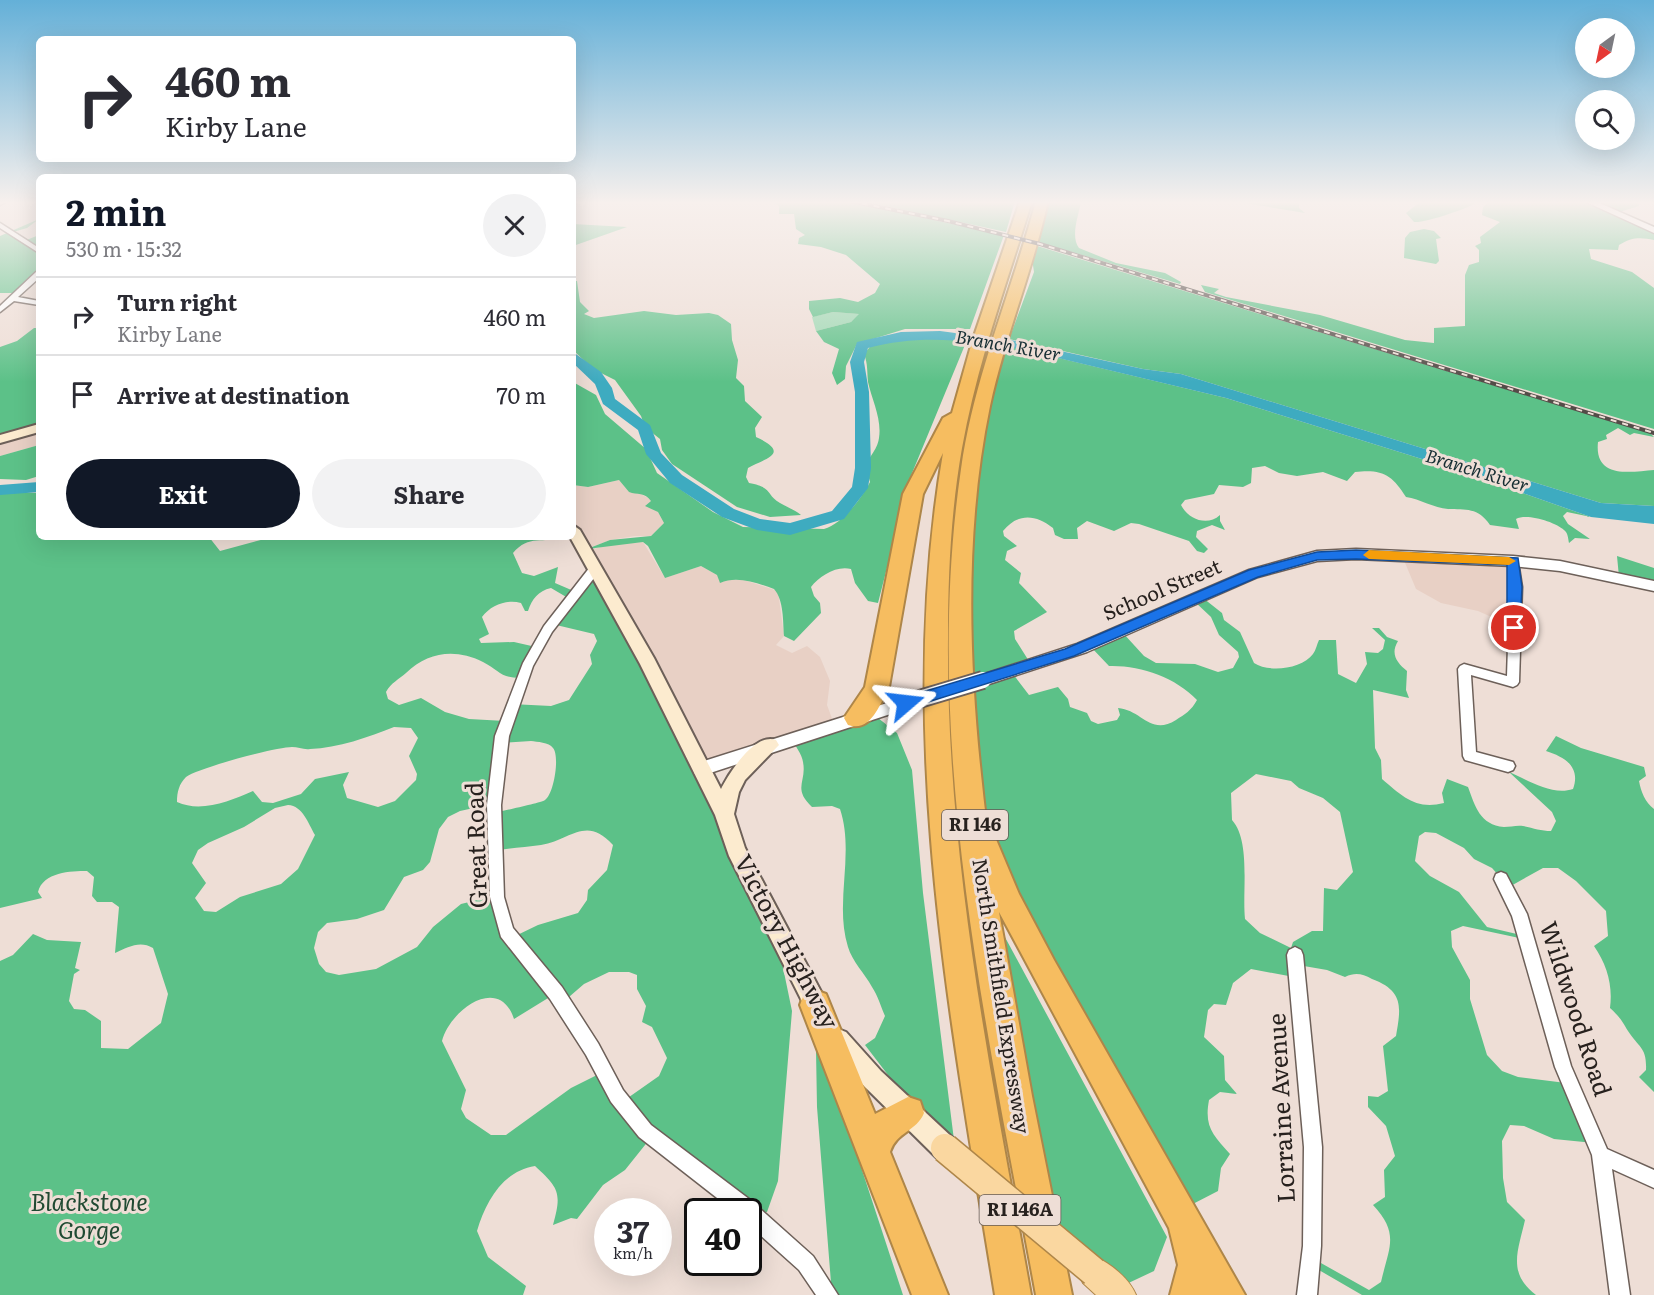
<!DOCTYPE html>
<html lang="en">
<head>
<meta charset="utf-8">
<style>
	:root { --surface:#fff; --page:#f2f2f3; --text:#2b2b33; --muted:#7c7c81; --line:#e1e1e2; --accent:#111827 }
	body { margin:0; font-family:Literata,serif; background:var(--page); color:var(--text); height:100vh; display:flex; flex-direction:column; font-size:22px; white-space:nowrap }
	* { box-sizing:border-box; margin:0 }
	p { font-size:20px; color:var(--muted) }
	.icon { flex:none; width:33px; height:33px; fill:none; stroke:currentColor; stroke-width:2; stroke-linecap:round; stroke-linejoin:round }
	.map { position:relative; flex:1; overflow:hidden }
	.side { position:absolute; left:36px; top:174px; width:540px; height:366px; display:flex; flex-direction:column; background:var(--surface); border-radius:9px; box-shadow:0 6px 24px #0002 }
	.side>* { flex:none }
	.top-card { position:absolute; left:36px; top:36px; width:540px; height:126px; border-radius:9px; box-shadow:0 6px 24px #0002; background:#fff; color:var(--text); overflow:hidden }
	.needle { width:39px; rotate:213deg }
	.controls { position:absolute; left:1575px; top:18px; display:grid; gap:12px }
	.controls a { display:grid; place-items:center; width:60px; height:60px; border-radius:50%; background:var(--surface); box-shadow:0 6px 24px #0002; font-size:30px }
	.speed { position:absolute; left:594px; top:1198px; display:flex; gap:12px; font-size:30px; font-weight:700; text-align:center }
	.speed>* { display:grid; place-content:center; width:78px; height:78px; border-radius:50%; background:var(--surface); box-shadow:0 6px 24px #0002; line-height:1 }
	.speed small { font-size:15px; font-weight:400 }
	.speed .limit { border:3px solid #111; border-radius:9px; background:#fff; color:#111 }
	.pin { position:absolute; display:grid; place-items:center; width:51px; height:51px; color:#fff; margin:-26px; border:3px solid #fff; border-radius:50%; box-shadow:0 2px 6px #0007 }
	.me { position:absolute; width:66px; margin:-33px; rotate:73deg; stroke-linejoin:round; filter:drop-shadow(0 0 4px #0008) }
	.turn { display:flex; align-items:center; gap:21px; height:126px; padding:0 30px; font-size:27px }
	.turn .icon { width:78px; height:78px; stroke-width:2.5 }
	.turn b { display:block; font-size:42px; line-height:51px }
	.round { display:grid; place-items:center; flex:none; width:63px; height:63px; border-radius:32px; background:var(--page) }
	.overview { display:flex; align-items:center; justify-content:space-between; height:102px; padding:0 30px }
	h1 { font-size:36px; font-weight:700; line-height:45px; color:var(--accent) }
	.primary-button { display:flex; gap:12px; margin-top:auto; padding:12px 30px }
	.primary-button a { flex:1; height:69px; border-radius:36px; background:var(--accent); color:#fff; font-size:24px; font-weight:700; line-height:69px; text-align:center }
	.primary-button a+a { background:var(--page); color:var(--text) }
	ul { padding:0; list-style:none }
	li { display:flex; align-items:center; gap:18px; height:78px; padding:0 30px; border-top:2px solid var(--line) }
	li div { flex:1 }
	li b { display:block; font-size:22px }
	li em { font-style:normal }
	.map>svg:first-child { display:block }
	.built { fill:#e8d0c5 }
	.green { fill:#9cd8b2 }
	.forest { fill:#5cc188; fill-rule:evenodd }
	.water { fill:#3eabc0 }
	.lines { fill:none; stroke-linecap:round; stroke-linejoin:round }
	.river { fill:#3eabc0; fill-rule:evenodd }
	.minor-casing { stroke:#6d6059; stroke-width:3 }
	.tertiary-casing { stroke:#6d6059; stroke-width:3 }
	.secondary-casing { stroke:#6d6059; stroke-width:4 }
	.primary-casing { stroke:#ae8649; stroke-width:2 }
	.motorway-casing { stroke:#ae8649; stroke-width:4 }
	.minor { fill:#fff; fill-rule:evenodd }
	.tertiary { fill:#fff; fill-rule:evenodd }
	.secondary { fill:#fcebcf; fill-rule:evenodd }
	.primary { fill:#fad7a0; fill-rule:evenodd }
	.motorway { fill:#f6bd60; fill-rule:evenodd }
	.rail-casing { stroke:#544c48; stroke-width:4 }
	.rail { stroke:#eeded6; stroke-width:2; stroke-dasharray:6; stroke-linecap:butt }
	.tertiary-bridge-casing { stroke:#6d6059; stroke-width:20; stroke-linecap:butt }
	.primary-bridge-casing { stroke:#ae8649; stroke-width:31; stroke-linecap:butt }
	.tertiary-bridge { stroke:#fff; stroke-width:16 }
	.primary-bridge { stroke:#fad7a0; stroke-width:28 }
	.route { fill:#1a73e8; stroke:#114b97; stroke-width:1.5 }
	.slow { fill:#f59e0b }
	.labels { text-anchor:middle; stroke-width:6; stroke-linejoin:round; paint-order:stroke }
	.far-water-label { font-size:18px; font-style:italic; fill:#162e33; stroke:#eeded6 }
	.shield { fill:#eeded6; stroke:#635a55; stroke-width:1.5 }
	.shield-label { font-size:18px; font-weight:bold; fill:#27211e }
	.street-label { font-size:20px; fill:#27211e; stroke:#eeded6 }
	.near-street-label { font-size:24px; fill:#27211e; stroke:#eeded6 }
	.near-park-label { font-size:24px; font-style:italic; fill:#204a32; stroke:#eeded6 }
</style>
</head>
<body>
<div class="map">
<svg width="1654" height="1295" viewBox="0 0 1654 1295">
	<rect width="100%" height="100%" fill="#eeded6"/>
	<!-- built -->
	<path class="built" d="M39,429V445L0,456V439Z
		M619,480L629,492L639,493L650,499L651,501L646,505L658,512L664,523L651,536H635L610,540L587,549L573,528V485L588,487Z
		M643,542L665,578L701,566L726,580H744L778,591L784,636L776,645L792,653L807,646L820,657L830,681L827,705L834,724L702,770L590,550L608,545Z
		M1403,558L1510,562L1512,626L1478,611L1441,603L1416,589Z"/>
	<!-- green -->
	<path class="green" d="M833,312L860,314L851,322L816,331L812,317Z"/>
	<!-- forest -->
	<path class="forest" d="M772,201H844L1004,235L970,329H905L857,344L846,366L845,379L837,385L832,373L839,349L824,342L816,331L851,322L859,314L833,312L813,317L809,309V301L840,298L858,302L875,293L880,284L846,255L821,247L798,244L799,238L805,235L796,229L794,214H779V206Z
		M863,201H1015L1006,232Z
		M1050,201H1081C1079,215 1070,236 1079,248L1116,263L1165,273L1181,282L1180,284L1038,242Z
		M1233,201H1299V208L1305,213Z
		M1421,201H1478C1471,208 1425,223 1414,222L1406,213Z
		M1489,201H1638L1639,206L1616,213L1654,231V240C1641,237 1631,237 1619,245L1618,250L1589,249L1591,259L1632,272L1654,288V429L1205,292L1201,285L1219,289L1214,293L1226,297L1320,315L1405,340L1434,343V328L1465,326V275L1469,265L1479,262V250L1475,246L1481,243L1480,237L1500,222L1482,215L1483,207Z
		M39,219L27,228L13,232L24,241L39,235V273L19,293H0V236Z
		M573,224L627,227L573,246Z
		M1424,229L1434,231L1441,238L1436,239L1439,261L1436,264L1404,258L1405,238L1410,232Z
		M1034,245L1650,433L1654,437L1634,433L1630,435L1618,428L1606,435L1607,439L1598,442C1594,479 1630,472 1654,470V506L1601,503L1181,374L1143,369L1009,339L1034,272L1031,252Z
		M573,281H577L580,302L589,311L584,314L594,318L644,311L676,315L709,313L718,315L731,324L732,340L738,360L736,378L744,386L745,401L762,417L755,428L756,437C793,454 763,459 748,468L746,477L749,483C773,487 766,495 780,503C788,508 794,509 801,515L770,517L737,507L672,464L662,450L660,439L645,427L641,416L615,380L593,369L573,350Z
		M34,328H39V429L0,439V347L17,341Z
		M915,338L967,340L910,478L878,603L868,601L855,583L851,569C837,565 819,576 811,587L814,596L820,603L821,613L794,641L784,636C783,622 784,600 774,589C757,583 737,575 720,583L717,575L701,566L665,578L648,546L643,542L587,549L610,540L651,536L664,523L658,512L645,506L651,501C645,492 637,495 629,492L619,480L588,487L573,485V382L596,395L605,414L646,449L657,473L713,512L743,527L824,529C842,524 862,498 870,482C862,455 876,457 879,438C882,419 872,400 868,382C867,372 868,364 864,354L873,343Z
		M1004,345L1226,398L1454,469L1591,517L1567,512L1563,516L1568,524L1590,539L1575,538L1569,543C1568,538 1568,533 1564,530C1555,522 1527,513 1516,519L1519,529L1490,525C1478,507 1466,510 1448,509C1434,508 1420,499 1406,497C1392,475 1383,469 1355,472L1347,481L1323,472L1297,476L1279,473L1265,466L1252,468L1251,483L1243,487L1219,485L1214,494L1185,500L1181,505C1188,519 1207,527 1220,515V521L1225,530L1212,525L1197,531L1196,537L1208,549L1204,553L1197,551L1189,541L1139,524L1131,523L1114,531L1087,521L1077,528L1078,539H1064L1055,535L1053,528C1036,515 1019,512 1003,531L1004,536L1017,546L1007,551L1005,560L1021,573L1019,583L1047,612L1014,631L1015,639L1032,666L1013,674L1029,695L1058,687L1068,699L1070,707L1087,713L1091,721L1098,724L1117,720L1120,715L1118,708C1142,710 1150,736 1176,720C1185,714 1191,711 1197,700C1175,677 1140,665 1109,666L1090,646L1123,633L1144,656L1156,663L1195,664L1218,672L1233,668L1239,657L1238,652L1219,635L1211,617L1194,601L1203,598L1222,613L1224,620L1240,632L1254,663C1269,673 1302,669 1313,654C1316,650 1317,644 1319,640H1336L1338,674L1356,683L1367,664L1365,652L1378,653L1383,649L1385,640L1372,628H1379L1387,637L1398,641C1390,654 1397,663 1407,671L1406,690L1409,698L1373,690L1375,748L1381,760L1382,779C1403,797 1416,810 1444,803L1442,793L1447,779L1468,787C1475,806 1480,825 1504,827C1510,827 1517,825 1523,826C1533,828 1541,831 1551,831L1556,821L1552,812L1509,772C1528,780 1552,796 1573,789C1581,767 1565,757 1546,751L1556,736L1581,748L1644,767L1646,776L1639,781C1641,792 1645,802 1654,809V1092L1639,1077L1646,1070C1647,1047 1639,1048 1628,1031C1622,1021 1620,1017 1610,1008C1613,985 1607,965 1594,946L1608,936L1606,911L1576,881L1558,868H1543L1509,887L1492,868L1474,859L1464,848L1436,833L1425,832L1419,836L1415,861L1430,876L1459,892L1487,927L1521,935L1524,939L1463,926L1451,931L1452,947L1470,980V999L1487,1055L1502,1071L1518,1077L1566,1083L1594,1143L1554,1139L1524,1126L1510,1125L1502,1141L1503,1178L1507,1202L1525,1220C1518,1251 1507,1273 1536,1295H1362L1312,1266V1258L1369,1290L1381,1282C1389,1247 1400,1234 1373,1205L1385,1197L1384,1170L1395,1156L1386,1126L1368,1107V1096L1378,1097L1388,1091L1383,1046L1396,1036C1401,1007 1404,991 1372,979C1362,974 1356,972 1345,977L1327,970L1298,965L1294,977L1251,969L1233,983L1226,1005L1214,1004L1208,1010L1204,1037L1224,1056L1225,1080L1237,1094L1220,1092L1209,1100C1204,1127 1213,1135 1230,1154L1221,1168L1218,1191L1187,1207L986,842L966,603L980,462L994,376ZM1256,774L1291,781L1299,788L1323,798L1340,812L1353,872L1337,890L1324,888L1323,931H1312L1293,942L1291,948L1260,933L1245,919C1242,891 1251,841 1232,820L1231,793Z
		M39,445V476L26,480L0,479V456Z
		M11,492L39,493V537H209L220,551L272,537L313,539L562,537C543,544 529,534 513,553L522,573L534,576L558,567L555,583L576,592L593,573L774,924L792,1011L778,1181L767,1212L746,1211L649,1140L625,1170L603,1185L577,1219L571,1218L553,1225C562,1193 559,1188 535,1166C503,1171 486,1201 477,1231L488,1257L526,1286L523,1295H0V961L13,955L33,934L47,940L81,942L75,968L80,970L74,974L69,1001L74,1009L85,1010L101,1021V1048L128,1049L161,1023L168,994L153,948C140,940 128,947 115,953L119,907L112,902H97L92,896L94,877L87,871C71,871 43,872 38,892L42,898L0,908V494ZM551,588L568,598L552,624L594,634L597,641L590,655L592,664L569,700L551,706L511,704L505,721L469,719L445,712L421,698L399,705L388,699L386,692C391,683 399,679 406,673C428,652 455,648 483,662C499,670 500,678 520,678L536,647L514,642L481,643L479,639L489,634L482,617C491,605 507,599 521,603L525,611H528C532,599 538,591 551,588ZM394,727L411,728L418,738L409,756L417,774L416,780L395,801L378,807L347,798L343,785L349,772L315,779L301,794L273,803L262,802L253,791C230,801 201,813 177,802C177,792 179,784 186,777C198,768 276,747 292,747C298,747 304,750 310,749C338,748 369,737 394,727ZM531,741C537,742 549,742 553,748C560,756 554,794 545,800C541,803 505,810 495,813V851C510,848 526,847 541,845C571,840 586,815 613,845L607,870L588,890L587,900L578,913L538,925L509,939L494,896L461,904L433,927L417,947L376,969L339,975L326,972L319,964L314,948L318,932L327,923L357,919L384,910L404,877L423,870L430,862L439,829L448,817L460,811L492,804L501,743ZM288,805C303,806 308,823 315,835L298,869L281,884L240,897L216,912L204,911L195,898L206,883L192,863L198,850L208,843L244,827L275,808ZM609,972H629L637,975V989L646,1006L642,1022L652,1027L667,1058L659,1076L622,1102L601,1073L571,1088L506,1135H491L466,1118L461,1109L466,1090L442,1041C450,1010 499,974 514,1019L553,995L562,1003L584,984Z
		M1617,556L1654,568V584L1619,577Z
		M873,714L897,733L912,770L923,893L954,1140L898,1088L865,1045L875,1038L885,1016C881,1007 878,996 872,987C865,974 852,961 848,947C834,902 855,854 840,809L832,806L812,807C792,788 807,782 803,762C802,754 795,746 792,739Z
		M1000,928L1167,1237L1154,1271L1120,1287L1044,1223Z
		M816,1050L841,1106L903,1295H832L817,1107Z"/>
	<!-- water -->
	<path class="water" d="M1001,338L1143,369L1181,374L1601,503L1654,506V524L1591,517L1454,469L1226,398L999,344Z"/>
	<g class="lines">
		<!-- river -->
		<path class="river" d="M940,331L1024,342L1026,345L1019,349C968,340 919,334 868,348L864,362L869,392L871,468L868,488L844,519L790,535L757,530L722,517L670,483L646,454L638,430L603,404L595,384L573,363V352L601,372L612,388L615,399L650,425L661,453L682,475L734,509L760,519L790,523L832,511L852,487L855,468V392L850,362L857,342L901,332Z
			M39,482V492L0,495V485Z"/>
		<defs>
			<path id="minor" d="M0,223L39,248V253L0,228Z
				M36,272H39V278L18,297L39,301V305L14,301L0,312V306Z
				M1513,557L1518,561L1522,587L1519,682L1517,685L1513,687L1471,675L1476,752L1513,762L1515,766L1513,770L1508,772L1465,760L1463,756L1458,669L1460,666L1464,664L1507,676L1510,587L1508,561Z
				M594,566L598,567L600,570L598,573L552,632L533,666L509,736L501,805L504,897L513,928L562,987L598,1043L623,1090L651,1125L749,1199L813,1256L838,1295H816L799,1270L748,1224V1212H735L639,1137L611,1102L586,1055L550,999L501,937L490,897L487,805L495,736L523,663L544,626L590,567Z
				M1501,872L1506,874L1527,914L1571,1066L1607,1149L1654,1170V1188L1612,1169L1630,1295H1610L1592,1155L1555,1067L1512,916L1494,879L1496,874Z
				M1295,947L1301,950L1303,955L1322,1147L1321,1246L1317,1295H1297L1303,1246L1304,1147L1287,955L1289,950Z"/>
			<path id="tertiary" d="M0,201H7L0,205Z
				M1584,201H1595L1654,227V233Z
				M1356,549L1513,556L1560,561L1654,581V591L1560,571L1513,566L1356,559L1317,561L1258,577L1087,652L983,686L978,684L975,680L978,676L1077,644L1249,570L1317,551Z
				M906,697L912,699L914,703L912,707L701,776L695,774L693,769L695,764L701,762Z"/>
			<path id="secondary" d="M39,424V432L0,443V435Z
				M573,525L580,530L654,658L721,789C729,773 755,732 776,740L779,745L745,780L739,792L734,814L745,848L827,1003L830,1011L827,1019L819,1022L811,1019L729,856L715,815L640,664L570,537H573Z
				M838,1029L846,1032L881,1071L954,1139L957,1148L954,1157L945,1160L936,1157L865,1087L830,1048L827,1040L830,1032Z"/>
			<path id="primary" d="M1094,1256C1111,1264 1129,1278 1136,1295H1096L1083,1283L1078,1272L1083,1261Z"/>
			<path id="motorway" d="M1020,201H1032C1007,282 977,364 962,448C951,510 948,574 948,637C946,859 992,1078 1031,1295H995C950,1018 895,734 943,453L923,494L889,687C880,704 871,733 848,725L844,718L865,687L903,494L943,418L952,413L972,342Z
				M1036,201H1048C1033,270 1005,336 990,406C961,545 970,694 988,835L995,837L1019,894L1054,960L1245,1295H1170L1178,1265L1169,1228L999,912L1032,1096L1072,1295H1036C987,1028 921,742 961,469C974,376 1012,291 1036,201Z
				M815,990L826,994L875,1114L908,1097L920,1101L924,1113C917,1131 896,1132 890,1152L948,1295H912L800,1005L804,994Z"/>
		</defs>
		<!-- minor casing -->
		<use href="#minor" class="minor-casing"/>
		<!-- tertiary casing -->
		<use href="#tertiary" class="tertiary-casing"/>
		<!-- secondary casing -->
		<use href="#secondary" class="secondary-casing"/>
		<!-- primary casing -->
		<use href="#primary" class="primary-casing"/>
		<!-- motorway casing -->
		<use href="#motorway" class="motorway-casing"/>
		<!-- minor -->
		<use href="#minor" class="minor"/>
		<!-- tertiary -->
		<use href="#tertiary" class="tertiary"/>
		<!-- secondary -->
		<use href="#secondary" class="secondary"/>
		<!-- primary -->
		<use href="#primary" class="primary"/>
		<!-- motorway -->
		<use href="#motorway" class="motorway"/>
		<defs>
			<path id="rail" d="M850,201L948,221L1040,244L1654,433"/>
		</defs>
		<!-- rail casing -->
		<use href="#rail" class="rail-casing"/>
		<!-- rail -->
		<use href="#rail" class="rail"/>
		<defs>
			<path id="tertiary-bridge" d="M906,703L983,680"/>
			<path id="primary-bridge" d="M945,1148L1094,1272"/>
		</defs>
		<!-- tertiary-bridge casing -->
		<use href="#tertiary-bridge" class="tertiary-bridge-casing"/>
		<!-- primary-bridge casing -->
		<use href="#primary-bridge" class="primary-bridge-casing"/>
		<!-- tertiary-bridge -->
		<use href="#tertiary-bridge" class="tertiary-bridge"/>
		<!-- primary-bridge -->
		<use href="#primary-bridge" class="primary-bridge"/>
	</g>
	<!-- sky -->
	<linearGradient id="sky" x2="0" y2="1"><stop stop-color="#64b0d8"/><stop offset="0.53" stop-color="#f7f0ed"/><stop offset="1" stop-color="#f7f0ed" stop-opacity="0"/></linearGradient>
	<rect width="1654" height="382" fill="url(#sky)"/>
	<!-- route -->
	<path class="route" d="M1356,550L1518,558L1522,587L1520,628L1514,633L1507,628V565L1356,559L1317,560L1258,577L1074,656L906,709L899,703L906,697L1065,649L1249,570L1317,552Z"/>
	<!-- slow -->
	<path class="slow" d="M1369,550L1509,557L1516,561L1509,565L1369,559L1363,555Z"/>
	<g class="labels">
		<!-- far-water labels -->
		<g class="far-water-label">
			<text transform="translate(1008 346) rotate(10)" y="6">Branch River</text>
			<text transform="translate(1477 471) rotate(17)" y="6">Branch River</text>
		</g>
		<!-- shield labels -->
		<g class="shield">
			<rect x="942" y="810" width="66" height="30" rx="4.5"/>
			<rect x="979.5" y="1195" width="81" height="30" rx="4.5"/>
		</g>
		<g class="shield-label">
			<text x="975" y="831">RI 146</text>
			<text x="1020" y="1216">RI 146A</text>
		</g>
		<!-- street labels -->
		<g class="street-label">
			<text transform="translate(1162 590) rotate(-23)" y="7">School Street</text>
			<text transform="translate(1001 996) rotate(81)" y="7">North Smithfield Expressway</text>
		</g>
		<!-- near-street labels -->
		<g class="near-street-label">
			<text transform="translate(477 845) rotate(-92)" y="8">Great Road</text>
			<text transform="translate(786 942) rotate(62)" y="8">Victory Highway</text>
			<text transform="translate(1575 1009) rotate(72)" y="8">Wildwood Road</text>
			<text transform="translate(1282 1108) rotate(-93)" y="8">Lorraine Avenue</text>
		</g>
		<!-- near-park labels -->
		<g class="near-park-label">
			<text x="89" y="1211">Blackstone<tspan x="89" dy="28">Gorge</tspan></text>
		</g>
	</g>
</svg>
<div class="controls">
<a><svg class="needle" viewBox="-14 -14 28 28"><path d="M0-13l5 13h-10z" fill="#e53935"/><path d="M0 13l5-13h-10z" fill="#7c7c81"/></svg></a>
<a><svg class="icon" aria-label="search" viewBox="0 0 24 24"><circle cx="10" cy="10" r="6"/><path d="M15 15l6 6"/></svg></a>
</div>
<div class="speed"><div>37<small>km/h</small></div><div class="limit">40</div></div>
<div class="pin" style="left:1514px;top:628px;background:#d93025"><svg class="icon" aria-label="arrive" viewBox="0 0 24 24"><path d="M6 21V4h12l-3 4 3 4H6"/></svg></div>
<svg class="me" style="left:906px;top:703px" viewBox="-20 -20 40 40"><path d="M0-17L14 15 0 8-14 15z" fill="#1a73e8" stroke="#fff" stroke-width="4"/></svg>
<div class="top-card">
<div class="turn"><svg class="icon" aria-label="right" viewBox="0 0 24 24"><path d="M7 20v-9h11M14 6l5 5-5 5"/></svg><div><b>460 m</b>Kirby Lane</div></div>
</div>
<section class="side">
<div class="overview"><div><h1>2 min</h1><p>530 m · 15:32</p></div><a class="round"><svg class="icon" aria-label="close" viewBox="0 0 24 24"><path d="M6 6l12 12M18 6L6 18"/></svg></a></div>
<ul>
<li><svg class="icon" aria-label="right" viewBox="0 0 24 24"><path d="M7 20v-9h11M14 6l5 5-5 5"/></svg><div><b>Turn right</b><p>Kirby Lane</p></div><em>460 m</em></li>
<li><svg class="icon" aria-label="arrive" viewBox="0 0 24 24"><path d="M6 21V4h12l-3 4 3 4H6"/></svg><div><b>Arrive at destination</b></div><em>70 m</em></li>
</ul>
<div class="primary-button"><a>Exit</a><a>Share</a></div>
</section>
</div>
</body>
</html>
